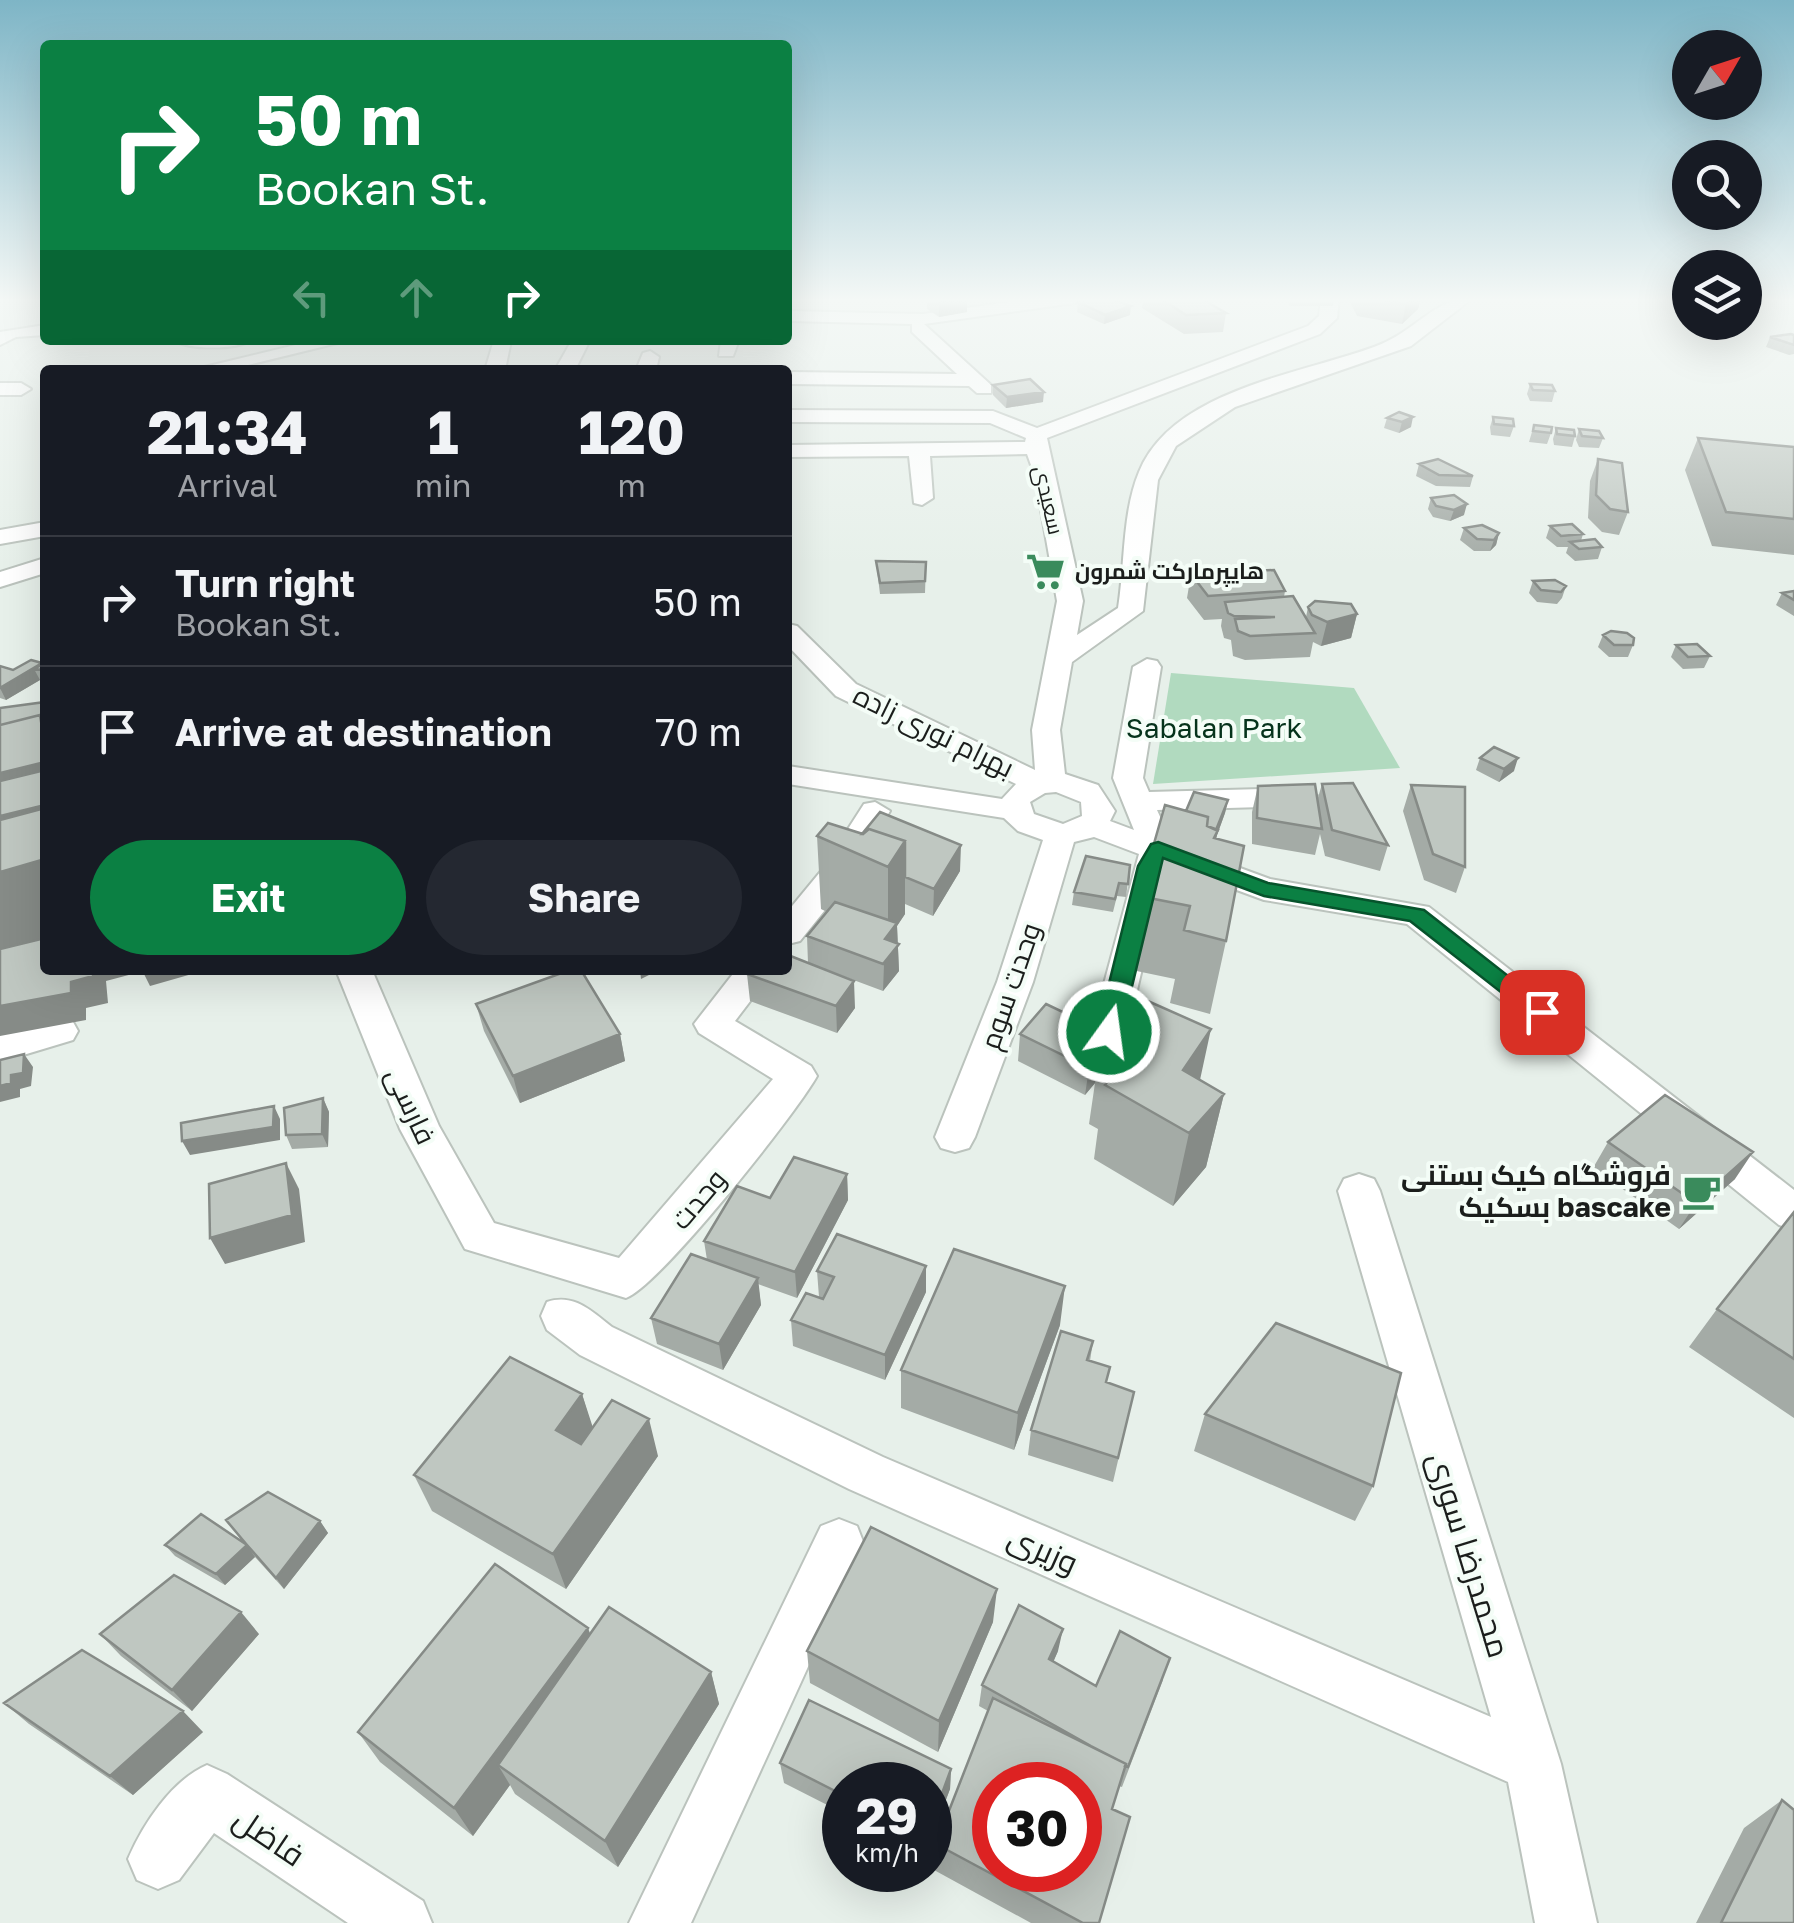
<!DOCTYPE html>
<html lang="en">
<head>
<meta charset="utf-8">
<style>
	:root { --surface:#171b24; --page:#242831; --text:#f1f3f6; --muted:#9ea1a6; --line:#363941; --accent:#0b8043 }
	body { margin:0; font-family:"Golos Text",Cairo,sans-serif; background:var(--page); color:var(--text); height:100vh; display:flex; flex-direction:column; font-size:38px; white-space:nowrap }
	* { box-sizing:border-box; margin:0 }
	p { font-size:32px; color:var(--muted) }
	.icon { flex:none; width:55px; height:55px; fill:none; stroke:currentColor; stroke-width:2; stroke-linecap:round; stroke-linejoin:round }
	.map { position:relative; flex:1; overflow:hidden }
	.details { position:absolute; left:40px; top:365px; width:752px; height:610px; display:flex; flex-direction:column; background:var(--surface); border-radius:10px; box-shadow:0 10px 40px #0002 }
	.details>* { flex:none }
	.guide { position:absolute; left:40px; top:40px; width:752px; height:305px; border-radius:10px; box-shadow:0 10px 40px #0002; background:#0b8043; color:#fff; overflow:hidden }
	.needle { width:65px; rotate:51deg }
	.buttons { position:absolute; left:1672px; top:30px; display:grid; gap:20px }
	.buttons a { display:grid; place-items:center; width:90px; height:90px; border-radius:50%; background:var(--surface); box-shadow:0 10px 40px #0002; font-size:50px }
	.speed { position:absolute; left:822px; top:1762px; display:flex; gap:20px; font-size:50px; font-weight:700; text-align:center }
	.speed>* { display:grid; place-content:center; width:130px; height:130px; border-radius:50%; background:var(--surface); box-shadow:0 10px 40px #0002; line-height:1 }
	.speed small { font-size:25px; font-weight:400 }
	.speed .limit { border:15px solid #d22; background:#fff; color:#111 }
	.pin { position:absolute; display:grid; place-items:center; width:85px; height:85px; color:#fff; margin:-42px; border-radius:20px; box-shadow:0 5px 15px #0006 }
	.me { position:absolute; width:110px; margin:-55px; rotate:14deg; stroke-linejoin:round; filter:drop-shadow(0 0 8px #0008) }
	.turn { display:flex; align-items:center; gap:35px; height:210px; padding:0 50px; font-size:45px }
	.turn .icon { width:130px; height:130px; stroke-width:2.5 }
	.turn b { display:block; font-size:70px; line-height:85px }
	.lanes { display:flex; align-items:center; height:95px; padding:0 50px; background:#0003; justify-content:center; gap:50px; direction:ltr }
	.lanes .off { opacity:.35 }
	.eta { display:flex; justify-content:space-evenly; align-items:center; height:170px; text-align:center }
	.eta b { font-size:60px; font-weight:700; line-height:70px }
	.cta { display:flex; gap:20px; margin-top:auto; padding:20px 50px }
	.cta a { flex:1; height:115px; border-radius:60px; background:var(--accent); color:#fff; font-size:40px; font-weight:700; line-height:115px; text-align:center }
	.cta a+a { background:var(--page); color:var(--text) }
	ul { padding:0; list-style:none }
	li { display:flex; align-items:center; gap:30px; height:130px; padding:0 50px; border-top:2px solid var(--line) }
	li div { flex:1 }
	li b { display:block; font-size:38px }
	li em { font-style:normal }
	.map>svg:first-child { display:block }
	.green { fill:#b1dabf }
	.lines { fill:none; stroke-linecap:round; stroke-linejoin:round }
	.street-casing { stroke:#bbc3bd; stroke-width:4 }
	.street { fill:#fff; fill-rule:evenodd }
	.wall { fill:#a4aba6 }
	.shaded-wall { fill:#868b87 }
	.building { fill:#bfc7c1; stroke:#868b87; stroke-width:2.5; fill-rule:evenodd }
	.route { fill:#0b8043; stroke:#07532c; stroke-width:2.5 }
	.labels { text-anchor:middle; stroke-width:8; stroke-linejoin:round; paint-order:stroke }
	.far-street-label { font-size:22px; fill:#1b1e1c; stroke:#f4fdf7 }
	.far-poi-label { font-size:22px; font-weight:bold; fill:#1b1e1c; stroke:#f4fdf7; text-anchor:start }
	.park-label { font-size:28px; fill:#06331c; stroke:#f4fdf7 }
	.street-label { font-size:28px; fill:#1b1e1c; stroke:#f4fdf7 }
	.poi-label { font-size:28px; font-weight:bold; fill:#1b1e1c; stroke:#f4fdf7; text-anchor:end }
	.near-street-label { font-size:32px; fill:#1b1e1c; stroke:#f4fdf7 }
</style>
</head>
<body>
<div class="map">
<svg width="1794" height="1923" viewBox="0 0 1794 1923">
	<rect width="100%" height="100%" fill="#e7f0ea"/>
	<!-- green -->
	<path class="green" d="M1171,673L1354,688L1400,768L1153,784Z"/>
	<g class="lines">
		<defs>
			<path id="street" d="M1037,298H1083L1075,303L924,324L991,385V393H977L969,386L788,384V372L957,374L912,332V324L788,321V311L923,314Z
				M1321,298H1339L1337,318L1320,334L1047,438L1083,601L1077,635L1118,608C1125,564 1122,513 1139,472C1172,390 1301,374 1374,347C1416,332 1433,298 1473,298L1411,346L1235,407L1176,446L1158,480L1143,611L1072,662L1060,730L1065,774L1098,785L1115,811L1110,821L1134,830L1113,778L1133,667L1147,659L1157,661L1161,667L1143,778L1149,792L1304,788L1319,797L1304,806L1157,810L1172,843L1270,879L1429,907L1794,1190V1230L1779,1225L1407,924L1264,900L1166,864L1129,1025L1171,1037L1177,1047L1171,1057L1158,1061L1096,1041L1091,1032L1139,854L1094,837L1074,842L1033,982L975,1137L969,1148L955,1152L941,1148L935,1137L997,982L1043,840L1018,831L1004,818L788,784V766L1002,799L1016,784L836,696L788,646V624L797,626L856,684L1035,770L1032,730L1057,601L1035,476L1027,454L930,456L933,498L922,505L914,503L909,456L788,457V445L1025,442L1026,438L990,423L788,422V410L993,411L1037,428L1308,326L1319,316ZM1056,792L1081,802L1082,816L1063,824L1034,814L1030,802L1045,793Z
				M45,325V335L16,337L0,345V332Z
				M174,340H251C237,350 188,350 174,340Z
				M316,340H350L228,370H192Z
				M494,340L511,341L505,370H485Z
				M572,340H590L575,370H555Z
				M721,340H739L733,356H719Z
				M650,351L659,357L656,370H636L643,353Z
				M0,383H21L31,389L21,395H0Z
				M45,522V536L0,544V530Z
				M45,558V573L0,587V572Z
				M875,802L890,811L845,885L800,941L788,944V911L821,871L864,804Z
				M336,970H372L439,1126L494,1223L619,1258L773,1079L699,1033L694,1024L736,970H774L735,1021L811,1066L817,1076C796,1114 660,1285 626,1298L465,1249L400,1129Z
				M60,1018L73,1022L78,1031L73,1040L0,1062V1034Z
				M1359,1174L1374,1179L1380,1191L1561,1764L1597,1923H1535L1508,1782L849,1489L580,1355L547,1330L541,1316L547,1302C574,1293 591,1311 612,1327L883,1457L1491,1717L1338,1191L1344,1179Z
				M839,1519L857,1526L864,1544L691,1923H629L821,1526Z
				M207,1765L227,1774L423,1901L432,1923H348L214,1833L179,1880L158,1889L137,1880L128,1859C143,1824 172,1780 207,1765Z"/>
		</defs>
		<!-- street casing -->
		<use href="#street" class="street-casing"/>
		<!-- street -->
		<use href="#street" class="street"/>
	</g>
	<!-- wall -->
	<path class="wall" d="M927,298H967V312L939,317L927,309Z
		M1144,298H1200L1226,313L1223,332L1184,334L1142,308Z
		M1286,298H1334L1333,306H1290Z
		M1348,298H1421L1418,309L1402,324L1357,316Z
		M1078,302L1130,315L1104,324L1077,312Z
		M1794,335V354L1789,355L1766,347L1770,337Z
		M1530,384L1555,391L1552,402L1530,401L1527,394Z
		M993,385L1043,402L1006,408L993,395Z
		M1399,412L1411,427L1399,433L1384,428L1387,418Z
		M1493,417L1514,426L1510,437L1491,435L1490,427Z
		M1534,425L1551,433L1547,444L1529,442Z
		M1556,428L1575,436L1572,447L1554,445L1553,439Z
		M1579,429L1603,438L1599,448L1579,447L1576,440Z
		M1698,438L1794,447V555L1712,546L1685,470Z
		M1598,459L1628,512L1619,535L1602,532L1588,518L1590,481Z
		M1419,464L1473,476L1470,487L1436,486L1416,476Z
		M1431,498L1464,515L1450,521L1433,517L1428,509Z
		M1550,526L1583,534L1581,541L1602,547L1598,559L1575,561L1566,553L1568,547H1557L1546,538Z
		M1464,528L1499,533L1496,545L1490,551H1474L1460,540Z
		M876,561L926,562L925,593L880,594Z
		M1191,574L1285,591L1284,597L1306,617L1308,607L1357,614L1351,638L1321,646L1313,642L1310,657L1245,660L1233,656L1231,640L1224,638L1221,626L1222,619L1204,620L1187,598Z
		M1533,581L1566,586L1562,598L1557,604L1537,602L1529,593Z
		M1794,591V616L1776,605L1782,593Z
		M1603,635L1633,645L1628,657H1609L1598,647Z
		M1676,645L1710,656L1704,668L1683,669L1671,657Z
		M45,663V691L40,680L6,700L0,698V666L13,670Z
		M1480,758L1514,771L1499,782L1476,770Z
		M1322,784L1388,845L1380,871L1325,856L1320,834L1315,855L1252,844V812L1258,786L1317,801Z
		M1411,785L1465,867L1456,893L1424,880L1403,811Z
		M1228,800L1225,813L1216,838L1226,941L1210,1014L1170,1003L1175,979L1127,969L1139,896Z
		M817,836L960,871L933,916L905,904V914L897,926L899,971L883,991L808,963L807,936L827,912L821,909Z
		M1130,865L1126,897L1117,896L1113,912L1072,905L1074,892Z
		M747,974L855,1008L837,1033L750,1001Z
		M476,1004L620,1034L625,1061L520,1103L484,1031Z
		M1046,1004L1200,1080L1224,1094L1206,1167L1173,1206L1094,1159L1098,1129L1089,1124L1095,1083L1085,1095L1018,1061L1020,1034Z
		M323,1098L329,1112L328,1147L292,1149L286,1135Z
		M1608,1142L1735,1179L1679,1229L1593,1168Z
		M847,1174L848,1200L797,1298L758,1284L761,1305L723,1370L657,1344L651,1318L707,1260L704,1241L770,1198Z
		M1794,1212V1418L1689,1347L1717,1309Z
		M817,1271L926,1292L885,1380L793,1346L791,1320L823,1299L819,1297Z
		M1060,1325L1014,1450L901,1408V1370Z
		M1093,1341L1090,1361L1107,1383L1134,1392L1113,1482L1028,1455L1031,1430Z
		M582,1394L592,1428L658,1456L566,1589L432,1511L414,1475Z
		M1205,1414L1373,1486L1355,1521L1194,1451Z
		M226,1520L320,1521L328,1533L284,1589L255,1557L225,1585L175,1556L165,1545L243,1542Z
		M993,1622L938,1752L810,1683L807,1651Z
		M100,1634H259L192,1711L121,1656Z
		M590,1634L711,1672L719,1704L618,1867L515,1794L510,1785L473,1836L380,1762L358,1732Z
		M1058,1651L1053,1662L1096,1686L1163,1680L1122,1787L1119,1786L1112,1809L1099,1923H1031L934,1870L936,1844L988,1711L979,1706L982,1685Z
		M809,1700L951,1769L950,1789L930,1842V1785H845V1814L784,1783L780,1763Z
		M4,1703L203,1732L133,1795L29,1724Z
		M1782,1800L1794,1923H1696L1744,1828Z"/>
	<!-- shaded-wall -->
	<path class="shaded-wall" d="M939,298H967V312L939,317Z
		M1413,298H1421L1418,309L1402,324L1406,304Z
		M1131,306L1130,315L1104,324L1105,315Z
		M1044,392L1043,402L1006,408L1007,397Z
		M1413,417L1411,427L1399,433L1402,422Z
		M1467,504L1464,515L1450,521L1454,510Z
		M1499,533L1496,545L1490,551L1494,540Z
		M1357,614L1351,638L1321,646L1327,622Z
		M42,663L34,669L40,680L6,700L0,688Z
		M1518,758L1514,771L1499,782L1504,769Z
		M45,762V944L0,957V773Z
		M1228,800L1225,813L1217,835L1203,902L1214,838Z
		M905,841V914L897,926L899,971L883,991L885,939L888,934V867Z
		M961,845L960,871L933,916L934,889Z
		M93,970H139L140,972L106,981L108,1003L86,1008V1020L0,1036V1006L71,982Z
		M142,970H206L150,986Z
		M640,970H659L641,979Z
		M854,981L855,1008L837,1033L836,1006Z
		M1211,1029L1195,1103L1183,1070Z
		M620,1034L625,1061L520,1103L513,1076Z
		M24,1054L33,1067L31,1086L20,1089V1097L0,1102V1086Z
		M1098,1056L1095,1083L1085,1095L1089,1068Z
		M1224,1094L1206,1167L1173,1206L1189,1133Z
		M323,1098L329,1112L328,1147L322,1134Z
		M274,1106L280,1119V1140L190,1155L182,1141Z
		M1753,1152L1735,1179L1679,1229L1696,1203Z
		M286,1163L299,1189L305,1242L225,1264L210,1238Z
		M847,1174L848,1200L797,1298L795,1272Z
		M926,1266V1292L885,1380V1355Z
		M758,1278L761,1305L723,1370L719,1344Z
		M1065,1286L1060,1325L1014,1450L1018,1413Z
		M582,1394L594,1431L568,1466L556,1430Z
		M649,1419L658,1456L566,1589L553,1554Z
		M320,1521L328,1533L284,1589L276,1578Z
		M247,1545L255,1557L225,1585L216,1574Z
		M997,1589L993,1622L938,1752L939,1721Z
		M241,1612L259,1634L192,1711L172,1690Z
		M588,1628L600,1660L498,1765L510,1785L473,1836L454,1808Z
		M1063,1629L1058,1651L1045,1681L1049,1659Z
		M711,1672L719,1704L618,1867L605,1841Z
		M183,1711L203,1732L133,1795L110,1776Z
		M951,1769L950,1789L930,1842V1826Z"/>
	<!-- building -->
	<path class="building" d="M1094,298H1109L1131,306L1105,315L1078,302Z
		M1160,298H1200L1226,313L1186,315Z
		M1369,298H1413L1406,304Z
		M1791,334L1794,335V345L1770,337Z
		M1030,379L1044,392L1007,397L993,385Z
		M1530,384L1552,385L1555,391L1533,390Z
		M1399,412L1413,417L1402,422L1387,418Z
		M1493,417L1513,419L1514,426L1494,424Z
		M1534,425L1552,427L1551,433L1533,431Z
		M1556,428L1574,430L1575,436L1557,434Z
		M1579,429L1599,431L1603,438L1582,436Z
		M1698,438L1794,447V519L1726,512Z
		M1438,459L1473,476L1439,475L1419,464Z
		M1598,459L1622,463L1628,512L1610,509L1596,495Z
		M1454,495L1467,504L1454,510L1436,506L1431,498Z
		M1572,524L1583,534L1561,536L1550,526Z
		M1482,525L1499,533L1494,540L1477,539L1464,528Z
		M1595,539L1602,547L1579,549L1570,542Z
		M876,561L926,562L925,581L880,583Z
		M1274,570L1285,591L1208,596L1191,574Z
		M1555,580L1566,586L1561,592L1541,590L1533,581Z
		M1794,591V600L1782,593Z
		M1293,596L1315,633L1250,636L1238,631L1235,619L1275,617L1234,616L1228,613L1225,602Z
		M1315,601L1351,604L1357,614L1327,622L1312,615L1308,607Z
		M1611,631L1627,633L1634,638L1633,645H1614L1603,635Z
		M1697,644L1710,656L1688,657L1676,645Z
		M31,660L42,663L0,688V666L13,670Z
		M45,663V670L34,669Z
		M45,702V724L40,715L0,725V708Z
		M40,715L45,747V762L0,773V725Z
		M1494,747L1518,758L1504,769L1480,758Z
		M45,770V805L0,816V781Z
		M1353,783L1388,845L1332,830L1322,784Z
		M1315,784L1322,829L1257,818L1258,786Z
		M1411,785L1465,787V867L1433,854Z
		M1194,792L1228,800L1216,830L1207,826L1208,817L1186,811Z
		M1165,805L1208,817L1207,826L1218,830L1214,838L1244,846L1226,941L1184,930L1190,906L1139,896Z
		M45,808V859L0,872V820Z
		M880,812L961,845L934,889L905,877V841L869,829L863,834H862Z
		M828,823L863,834L869,829L905,841L888,867L817,836Z
		M1086,856L1130,865L1128,884L1119,883L1115,899L1074,892Z
		M835,902L897,923L885,939L899,944L883,964L807,936Z
		M45,938V970H93V976L71,982V993L0,1006V949Z
		M788,955L854,981L836,1006L747,974L750,970H788Z
		M570,970H581L620,1034L513,1076L476,1004Z
		M1141,998L1211,1029L1183,1070L1224,1094L1189,1133L1105,1085L1123,1062L1099,1050Z
		M1046,1004L1111,1035L1099,1050L1098,1056L1089,1068L1020,1034Z
		M24,1054L23,1073L11,1075V1083L0,1086V1060Z
		M1665,1095L1753,1152L1696,1203L1608,1142Z
		M323,1098L322,1134L286,1135L284,1108Z
		M274,1106L273,1127L182,1141L181,1123Z
		M794,1157L847,1174L795,1272L704,1241L737,1186L770,1198Z
		M286,1163L292,1215L210,1238L209,1184Z
		M1794,1212V1359L1717,1309Z
		M837,1234L926,1266L885,1355L791,1320L806,1293L823,1299L834,1277L817,1271Z
		M954,1249L1065,1286L1018,1413L901,1370Z
		M691,1254L758,1278L719,1344L651,1318Z
		M1276,1323L1401,1373L1373,1486L1205,1414Z
		M1061,1331L1093,1341L1087,1360L1110,1367L1106,1382L1134,1392L1118,1458L1031,1430Z
		M510,1357L582,1394L556,1430L581,1444L612,1400L649,1419L553,1554L414,1475Z
		M268,1492L320,1521L276,1578L247,1545L216,1574L165,1545L201,1514L247,1545L226,1520Z
		M871,1527L997,1589L939,1721L807,1651Z
		M495,1564L588,1628L454,1808L358,1732Z
		M174,1575L241,1612L172,1690L100,1634Z
		M1019,1605L1063,1629L1049,1659L1096,1686L1120,1631L1170,1658L1128,1767L1125,1766L1126,1764L1091,1746L982,1685Z
		M609,1607L711,1672L605,1841L498,1765Z
		M82,1650L183,1711L110,1776L4,1703Z
		M993,1698L1126,1764L1112,1809L1130,1817L1099,1923H1083L936,1844ZM995,1785H1080V1870H995Z
		M809,1700L951,1769L930,1826V1785H845V1796L780,1763Z
		M1782,1800L1794,1810V1923H1721Z"/>
	<!-- sky -->
	<linearGradient id="sky" x2="0" y2="1"><stop stop-color="#7eb5c6"/><stop offset="0.53" stop-color="#f4f8f6"/><stop offset="1" stop-color="#f4f8f6" stop-opacity="0"/></linearGradient>
	<rect width="1794" height="567" fill="url(#sky)"/>
	<!-- route -->
	<path class="route" d="M1158,842L1268,883L1424,910L1554,1012L1542,1020L1534,1018L1410,921L1264,896L1163,858L1121,1032L1109,1041L1100,1038L1097,1032L1138,866L1151,844Z"/>
	<!-- icons -->
	<defs>
		<symbol id="supermarket-bare" viewBox="-9 -9 18 18"><path d="M-6-5.5h2.5l.6 2H6L4.5 2H-2.5L-4.4-4H-6ZM-1.5 3.2a1.3 1.3 0 1 0 .1 0ZM3 3.2a1.3 1.3 0 1 0 .1 0Z" fill="#3a8b5c" stroke="#f4fdf7" stroke-width="2.5" paint-order="stroke"/></symbol>
		<symbol id="cafe-bare" viewBox="-9 -9 18 18"><path d="M-5.5-4.5H6V0H3Q3 3.5 0 3.5H-2.5Q-5.5 3.5-5.5 0ZM3-3.2v2h1.7v-2ZM-6 4.5H4V6H-6Z" fill="#3a8b5c" stroke="#f4fdf7" stroke-width="2.5" paint-order="stroke"/></symbol>
	</defs>
	<g fill-rule="evenodd">
		<use href="#supermarket-bare" x="1018" y="544" width="55" height="55"/>
		<use href="#cafe-bare" x="1674" y="1164" width="55" height="55"/>
	</g>
	<g class="labels">
		<!-- far-street labels -->
		<g class="far-street-label">
			<text transform="translate(1049 500) rotate(77)" y="8">سعیدی</text>
		</g>
		<!-- far-poi labels -->
		<g class="far-poi-label">
			<text x="1075" y="579">هایپرمارکت شمرون</text>
		</g>
		<!-- park labels -->
		<g class="park-label">
			<text x="1214" y="738">Sabalan Park</text>
		</g>
		<!-- street labels -->
		<g class="street-label">
			<text transform="translate(934 731) rotate(26)" y="10">بهرام نوری زاده</text>
			<text transform="translate(1010 986) rotate(-71)" y="10">وحدت سوم</text>
			<text transform="translate(411 1106) rotate(65)" y="10">فارسی</text>
			<text transform="translate(698 1199) rotate(-50)" y="10">وحدت</text>
		</g>
		<!-- poi labels -->
		<g class="poi-label">
			<text x="1671" y="1185">فروشگاه کیک بستنی<tspan x="1671" dy="32">بسکیک bascake</tspan></text>
		</g>
		<!-- near-street labels -->
		<g class="near-street-label">
			<text transform="translate(1043 1550) rotate(24)" y="11">وزیری</text>
			<text transform="translate(1469 1555) rotate(73)" y="11">محمدرضا سوری</text>
			<text transform="translate(269 1837) rotate(34)" y="11">فاضل</text>
		</g>
	</g>
</svg>
<div class="buttons">
<a><svg class="needle" viewBox="-14 -14 28 28"><path d="M0-13l5 13h-10z" fill="#e53935"/><path d="M0 13l5-13h-10z" fill="#9ea1a6"/></svg></a>
<a><svg class="icon" aria-label="search" viewBox="0 0 24 24"><circle cx="10" cy="10" r="6"/><path d="M15 15l6 6"/></svg></a>
<a><svg class="icon" aria-label="layers" viewBox="0 0 24 24"><path d="M12 4l9 5-9 5-9-5zM3 14l9 5 9-5"/></svg></a>
</div>
<div class="speed"><div>29<small>km/h</small></div><div class="limit">30</div></div>
<div class="pin" style="left:1542px;top:1012px;background:#d93025"><svg class="icon" aria-label="arrive" viewBox="0 0 24 24"><path d="M6 21V4h12l-3 4 3 4H6"/></svg></div>
<svg class="me" style="left:1109px;top:1032px" viewBox="-20 -20 40 40"><circle r="17" fill="#0b8043" stroke="#fff" stroke-width="3"/><path d="M0-11L8 9 0 5-8 9z" fill="#fff"/></svg>
<div class="guide">
<div class="turn"><svg class="icon" aria-label="right" viewBox="0 0 24 24"><path d="M7 20v-9h11M14 6l5 5-5 5"/></svg><div><b>50 m</b>Bookan St.</div></div>
<div class="lanes"><svg class="icon off" aria-label="left" viewBox="0 0 24 24"><path d="M17 20v-9H6M10 6l-5 5 5 5"/></svg><svg class="icon off" aria-label="ahead" viewBox="0 0 24 24"><path d="M12 20V5M6 11l6-6 6 6"/></svg><svg class="icon" aria-label="right" viewBox="0 0 24 24"><path d="M7 20v-9h11M14 6l5 5-5 5"/></svg></div>
</div>
<section class="details">
<div class="eta">
<div><b>21:34</b><p>Arrival</p></div>
<div><b>1</b><p>min</p></div>
<div><b>120</b><p>m</p></div>
</div>
<ul>
<li><svg class="icon" aria-label="right" viewBox="0 0 24 24"><path d="M7 20v-9h11M14 6l5 5-5 5"/></svg><div><b>Turn right</b><p>Bookan St.</p></div><em>50 m</em></li>
<li><svg class="icon" aria-label="arrive" viewBox="0 0 24 24"><path d="M6 21V4h12l-3 4 3 4H6"/></svg><div><b>Arrive at destination</b></div><em>70 m</em></li>
</ul>
<div class="cta"><a>Exit</a><a>Share</a></div>
</section>
</div>
</body>
</html>
